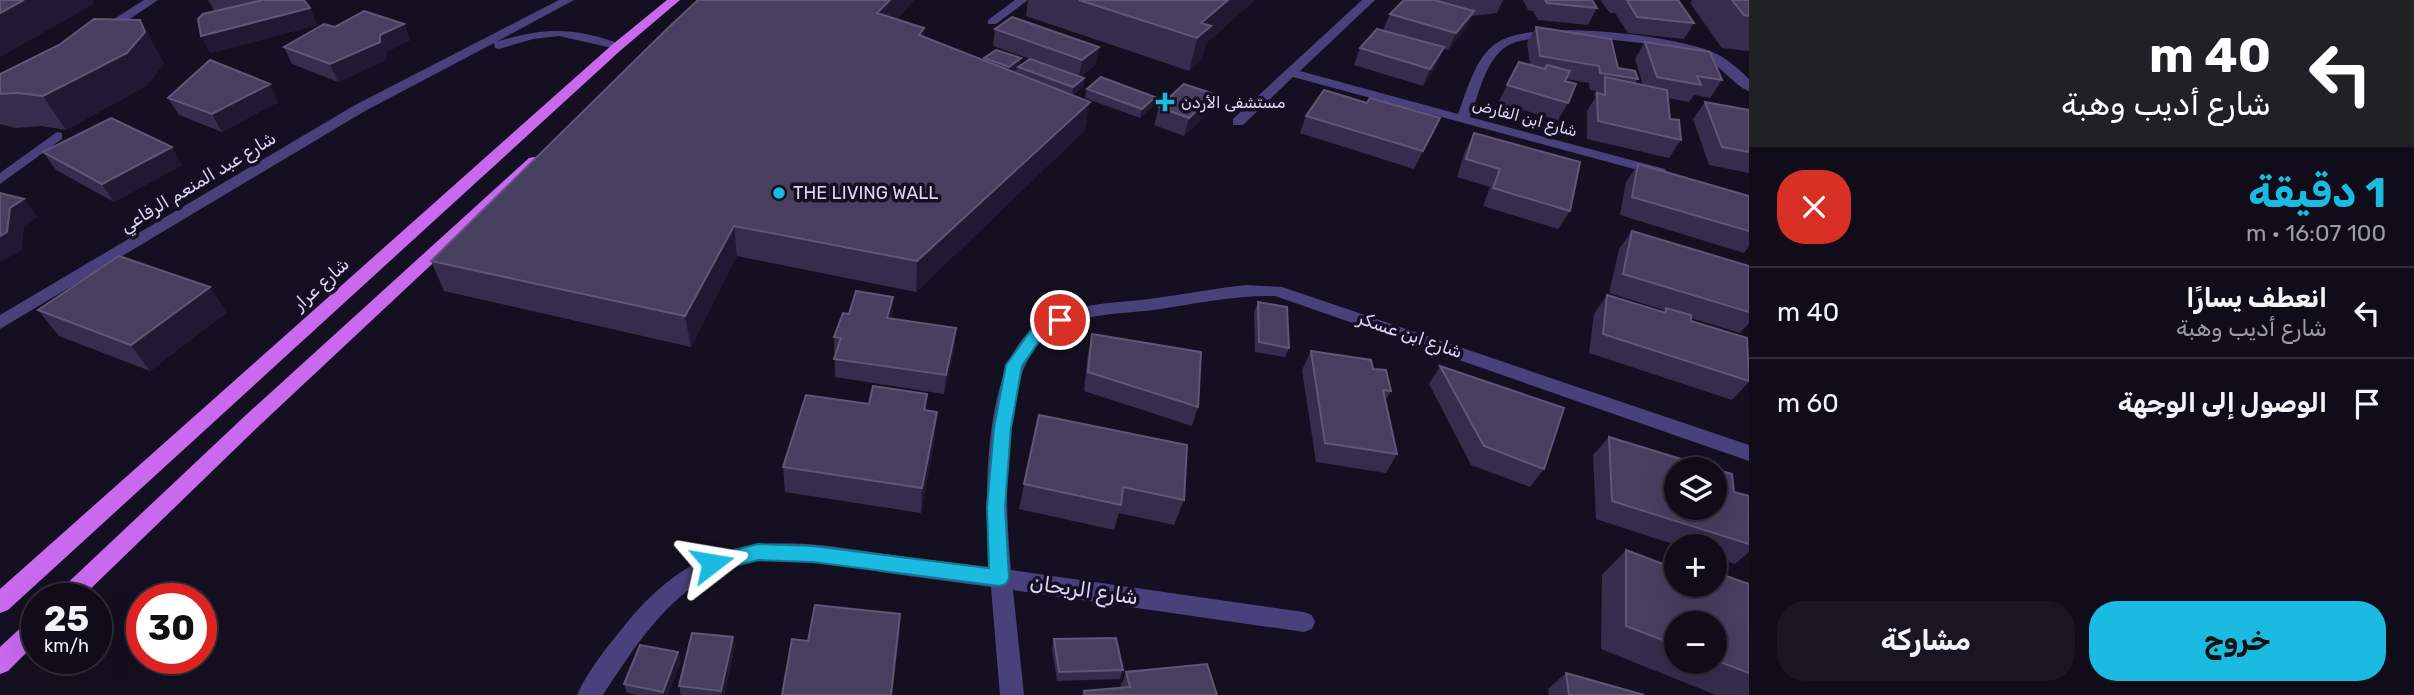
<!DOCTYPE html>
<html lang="ar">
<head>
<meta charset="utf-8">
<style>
	:root { --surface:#100c19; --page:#191522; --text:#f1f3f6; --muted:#9c9ba2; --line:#302c38; --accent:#1bbae1 }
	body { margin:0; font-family:Rubik,"Noto Naskh Arabic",sans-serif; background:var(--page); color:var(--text); direction:rtl; height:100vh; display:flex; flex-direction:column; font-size:26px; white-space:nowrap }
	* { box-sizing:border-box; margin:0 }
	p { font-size:23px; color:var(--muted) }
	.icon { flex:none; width:38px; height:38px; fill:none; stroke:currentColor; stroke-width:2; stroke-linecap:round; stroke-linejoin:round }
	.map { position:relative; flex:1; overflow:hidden; direction:ltr }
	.panel { display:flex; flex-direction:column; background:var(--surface); width:665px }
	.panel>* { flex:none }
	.hud { background:#202124; color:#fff; overflow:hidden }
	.buttons { position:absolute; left:1664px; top:457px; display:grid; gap:14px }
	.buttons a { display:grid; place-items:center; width:63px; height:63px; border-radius:50%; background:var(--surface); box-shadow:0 7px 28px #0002,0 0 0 2px var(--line); font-size:35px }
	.speed { position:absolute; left:21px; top:583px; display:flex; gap:14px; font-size:35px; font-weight:700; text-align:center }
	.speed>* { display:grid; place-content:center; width:91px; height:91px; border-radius:50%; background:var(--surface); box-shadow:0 7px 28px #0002,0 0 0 2px var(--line); line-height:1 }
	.speed small { font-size:18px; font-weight:400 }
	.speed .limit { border:10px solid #d22; background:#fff; color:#111 }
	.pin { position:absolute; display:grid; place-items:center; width:60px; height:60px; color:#fff; margin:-30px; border:4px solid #fff; border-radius:50%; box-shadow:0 2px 7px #0007 }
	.me { position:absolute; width:77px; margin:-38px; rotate:76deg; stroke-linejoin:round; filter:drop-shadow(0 0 5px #0008) }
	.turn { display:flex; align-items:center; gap:24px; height:147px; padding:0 28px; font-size:32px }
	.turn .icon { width:91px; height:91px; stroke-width:2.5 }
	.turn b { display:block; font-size:49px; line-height:60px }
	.round { display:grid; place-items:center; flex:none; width:74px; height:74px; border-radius:28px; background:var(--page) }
	.summary { display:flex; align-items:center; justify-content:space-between; height:119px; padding:0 28px }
	h1 { font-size:42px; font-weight:700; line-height:52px; color:var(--accent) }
	.action { display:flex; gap:14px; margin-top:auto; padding:14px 28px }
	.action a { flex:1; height:80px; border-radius:28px; background:var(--accent); color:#111; font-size:28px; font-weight:700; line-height:80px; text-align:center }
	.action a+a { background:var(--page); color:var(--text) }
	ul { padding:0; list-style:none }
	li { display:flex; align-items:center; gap:21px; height:91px; padding:0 28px; border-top:2px solid var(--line) }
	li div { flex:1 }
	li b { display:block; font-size:26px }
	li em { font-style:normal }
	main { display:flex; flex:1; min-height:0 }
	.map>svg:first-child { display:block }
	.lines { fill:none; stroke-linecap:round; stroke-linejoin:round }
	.minor { fill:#49417b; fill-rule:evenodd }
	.major { fill:#c969ed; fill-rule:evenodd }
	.wall { fill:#362c4d; fill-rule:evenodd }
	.shaded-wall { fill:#211934 }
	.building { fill:#483e60; stroke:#5f5678; stroke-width:2 }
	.route { fill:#1bbae1; stroke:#127992; stroke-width:2 }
	.poi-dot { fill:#1bbae1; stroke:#151021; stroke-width:2.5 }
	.labels { text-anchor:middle; stroke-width:7; stroke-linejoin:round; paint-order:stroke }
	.far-poi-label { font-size:16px; fill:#ddd5fa; stroke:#151021; text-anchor:start }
	.far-street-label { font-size:16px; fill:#ddd5fa; stroke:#151021 }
	.street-label { font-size:18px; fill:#ddd5fa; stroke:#151021 }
	.poi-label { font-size:18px; fill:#ddd5fa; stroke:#151021; text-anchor:start }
	.near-street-label { font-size:21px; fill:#ddd5fa; stroke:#151021 }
</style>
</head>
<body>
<main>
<section class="panel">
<div class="hud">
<div class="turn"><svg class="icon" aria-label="left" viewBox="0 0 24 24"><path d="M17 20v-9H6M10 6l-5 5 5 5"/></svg><div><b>40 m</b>شارع أديب وهبة</div></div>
</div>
<div class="summary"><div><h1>1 دقيقة</h1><p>100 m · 16:07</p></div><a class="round" style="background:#d93025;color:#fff"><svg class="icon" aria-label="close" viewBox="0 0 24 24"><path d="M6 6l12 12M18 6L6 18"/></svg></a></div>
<ul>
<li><svg class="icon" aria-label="left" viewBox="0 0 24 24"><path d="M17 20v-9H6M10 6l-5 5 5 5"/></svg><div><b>انعطف يسارًا</b><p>شارع أديب وهبة</p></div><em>40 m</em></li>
<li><svg class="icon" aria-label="arrive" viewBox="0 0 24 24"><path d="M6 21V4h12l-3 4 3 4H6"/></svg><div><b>الوصول إلى الوجهة</b></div><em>60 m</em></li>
</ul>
<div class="action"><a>خروج</a><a>مشاركة</a></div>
</section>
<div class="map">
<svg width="1749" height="695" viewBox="0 0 1749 695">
	<rect width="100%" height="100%" fill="#151021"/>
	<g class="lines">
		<!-- minor -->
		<path class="minor" d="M144,0H158L106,35H98V29Z
			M559,0H574L496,42C546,27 572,27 621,44V50L559,36L533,39L499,49L495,48L494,43L365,111L0,329V315L355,105Z
			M1015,0H1028L996,24H988V20Z
			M1362,0H1375L1300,71L1458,114C1467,91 1476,53 1500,41C1539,19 1669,35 1710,51C1725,57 1738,68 1749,79V91C1734,86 1720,64 1702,56C1668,43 1537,27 1507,46C1485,60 1479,95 1470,117L1665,169L1667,172L1660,176L1293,77L1243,125H1233V119Z
			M57,132L62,133V139L0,184V173Z
			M1246,285L1282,287L1749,445V461L1275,296C1233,295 1194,304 1154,310C1121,314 1085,313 1055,330C995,364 1006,510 1011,570L1304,612L1312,615L1315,622L1312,629L1304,632L1013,590L1024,695H1000L991,587C961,583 931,579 901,575C847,567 769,546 717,572C666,597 633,649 603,695H577C588,670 608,646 625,625C702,530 773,536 884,554C919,559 954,563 989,568C985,505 981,372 1033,328C1065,301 1117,304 1156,298C1186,294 1216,288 1246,285Z"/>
		<!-- major -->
		<path class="major" d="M667,0H680L621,50L8,610L0,613V589L613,44Z
			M534,157L539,158V164L261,424L81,598H56L59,591L247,414L529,158Z
			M37,617V642L8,671L0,674V647L29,620Z"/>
	</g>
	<!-- wall -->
	<path class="wall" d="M208,0H304L310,8L317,25L210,53L219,10H214Z
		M914,0L897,19L924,28V37L984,60V58L1020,66L1030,59L993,46L995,29L1096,64L1080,77L1084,78L1083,87L1073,95L1085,130L916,292L737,256L691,347L444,291L431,261Z
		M1028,0H1255L1206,43L1202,59L1189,71L1026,16Z
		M1404,0H1503L1497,13L1472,16L1466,28L1448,50L1444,49L1437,64L1423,86L1354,65L1360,48L1383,30L1390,14Z
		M1523,0H1592L1597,8L1588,25L1538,20L1533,11L1528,10Z
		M1601,0H1678L1694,23L1684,39L1628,33L1615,13H1610L1601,1Z
		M1692,0H1749V51L1722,48L1690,3Z
		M140,20L164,64L146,86L66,130L41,126L15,128L0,124V74Z
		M404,24L410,40L386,52L387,59L338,82L292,64L284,47Z
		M1536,27L1638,79L1635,83L1643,85L1635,59L1645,42L1722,80L1710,98L1694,95L1689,102L1668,98L1670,119L1681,140L1669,158L1587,139V111L1595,98L1594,94L1596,91L1590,90L1589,83L1566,79L1565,81L1568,103L1558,120L1498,103L1519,62L1530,65L1527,43Z
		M1087,89L1155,97L1153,106L1140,118L1085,98Z
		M1214,94L1209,112L1184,136L1154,125L1159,107Z
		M168,98L278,102L222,132L179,115Z
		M1705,102L1749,110V173L1709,165L1693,119Z
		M1367,103L1440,118L1414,169L1300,133L1306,116Z
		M1474,133L1570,211L1558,229L1483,206L1490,187L1457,177L1465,151Z
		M43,152L182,165L114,202L56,170Z
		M1638,164L1749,196V246L1744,253L1620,215L1626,182Z
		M1632,231L1749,312V323L1740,333L1691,318V321L1749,382L1732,400L1589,353L1594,314L1607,295L1663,312L1664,310L1609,293L1619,249Z
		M893,297L892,319L955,347L944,394L835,377L834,337L849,314Z
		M1258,302L1289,348L1285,357L1255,352L1254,312Z
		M38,310L227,312L150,371L59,336Z
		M1092,334L1198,407L1192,426L1084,391L1088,353Z
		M1311,351L1373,369L1391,391L1385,401L1397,454L1386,473L1316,462L1302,370Z
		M1440,366L1544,469L1530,487L1471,465L1429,384Z
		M927,394L926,410L935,437L921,513L785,492L783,467L869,404Z
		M1609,437L1734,492L1749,496V552L1735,564L1715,558V546H1679L1596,519L1593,455Z
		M1187,445L1184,500L1174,525L1119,513L1114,530L1019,509L1024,484Z
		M1626,550L1671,567L1676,562V584H1749V695H1716L1601,649L1602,575ZM1676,623H1715V662H1676Z
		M733,637L735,646L724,695H681L679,686Z
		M1054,639L1123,670L1120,679L1057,681L1052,648Z
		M681,661L668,695H638L627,693L624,684Z
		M1126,672L1217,695H1082L1084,691L1120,688Z
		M1566,673L1644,695H1549L1548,689Z"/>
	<!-- shaded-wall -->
	<path class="shaded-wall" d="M24,0H92L94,4L0,57V13Z
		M890,0H914L877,41V13Z
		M1228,0H1255L1206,43L1202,59L1189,71L1201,23Z
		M310,8L317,25L210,53L201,36Z
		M1474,11L1466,28L1448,50L1456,33Z
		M140,20L164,64L146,86L66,130L43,96Z
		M404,24L410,40L386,52L387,59L338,82L330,64L380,35Z
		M924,28L923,55L919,35Z
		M1099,47L1096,64L1079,77L1082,60Z
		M1444,47L1437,64L1423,86L1430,69Z
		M1021,58L1020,67L1008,76L1009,67Z
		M1084,78L1083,87L1072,96L1073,87Z
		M270,84L278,102L222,132L212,114Z
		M1214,94L1209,112L1184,136L1189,118Z
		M1155,97L1153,106L1140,118L1142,109Z
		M1090,102L1085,130L916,292L917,261Z
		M172,147L182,165L114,202L102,184Z
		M24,199L38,217L24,226L22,250L0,262V236L10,208Z
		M734,226L737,256L691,347L685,316Z
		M210,287L227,312L150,371L131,345Z
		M893,297V315L886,336L887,318Z
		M956,328L955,347L944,394L946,375Z
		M937,412L935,437L921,513L922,488Z
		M900,614V632L892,695H891Z
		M733,637L735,646L724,695H722L721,691Z
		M678,652L681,661L668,695H664L663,692Z"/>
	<!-- building -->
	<path class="building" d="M0,0H24L0,13Z
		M263,0H304L310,8L201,36L198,19L203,14Z
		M698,0H890L877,13L924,28L919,35L1090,102L917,261L734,226L685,316L431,261L667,29Z
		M1079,0H1228L1201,23L1211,26L1197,38Z
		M1404,0H1434L1474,11L1456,33L1390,14Z
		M1545,0H1592L1597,8L1547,3Z
		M1627,0H1678L1694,23L1637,17Z
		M1732,0H1749V16L1744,15Z
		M364,11L404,24L380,35V42L330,64L284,47L324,24L335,27Z
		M1012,17L1099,47L1082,60L995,29Z
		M94,19L140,20L145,32L127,53L43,96L17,93L0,94V74L59,45Z
		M1536,27L1611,39L1618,68L1635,71L1638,79L1600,73L1599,66L1540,56Z
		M1377,29L1444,47L1430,69L1360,48Z
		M1645,42L1710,52L1722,80L1697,76L1701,85L1657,77Z
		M996,50L1021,58L1009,67L984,58Z
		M1030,59L1084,78L1073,87L1018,67Z
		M210,60L270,84L212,114L168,98Z
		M1519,62L1545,69L1547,65L1570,71L1565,81L1576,84L1568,103L1507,85Z
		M1101,77L1155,97L1142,109L1087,89Z
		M1605,77L1667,90L1670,119L1679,120L1681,140L1598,121L1597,93L1605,95Z
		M1184,84L1214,94L1189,118L1159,107Z
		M1324,90L1367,103L1370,98L1440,118L1423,151L1306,116Z
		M1705,102L1749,110V152L1722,147Z
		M111,118L172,147L102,184L43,152Z
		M1474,133L1580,162L1570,211L1493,188L1500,169L1466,159Z
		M1638,164L1749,196V231L1632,197Z
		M0,193L24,199L10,208L7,232L0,236Z
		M1632,231L1749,266V312L1623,274Z
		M119,256L210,287L131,345L38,310Z
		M856,291L893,297L887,318L956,328L946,375L834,359L841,338L834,337L843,313L849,314Z
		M1607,295L1666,313V308L1691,315V321L1747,338L1749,381L1603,334Z
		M1258,302L1287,307L1289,348L1259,342Z
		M1092,334L1201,352L1198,407L1088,372Z
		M1311,351L1371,360L1373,369L1386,370L1391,391L1383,390L1397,454L1325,443Z
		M1440,366L1564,408L1544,469L1484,446Z
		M873,386L927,394L924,410L937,412L922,488L783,467L806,395L869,404Z
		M1039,415L1187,445L1184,500L1123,487L1121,505L1024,484Z
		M1609,437L1714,469H1676V508H1715V469L1732,474L1734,492L1749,496V544L1612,501Z
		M1626,550L1676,569V584H1715V572L1749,584V673L1715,660V623H1676V645L1626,626Z
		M815,605L900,614L891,695H782L792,639L808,641Z
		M692,633L733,637L721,691L679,686Z
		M1116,638L1123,670L1059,672L1054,639Z
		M640,645L678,652L663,692L624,684Z
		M1207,664L1217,695H1085L1084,691L1130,687L1126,672Z
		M1566,673L1644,695H1569Z"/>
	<!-- route -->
	<path class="route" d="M1060,315L1068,320L1066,324L1042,337L1022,366L1011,428L1005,507L1009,578L1006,584L999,586L813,562L758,560L712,572L706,569L703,563L706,557L758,544L813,546L989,568L987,507L994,428L1006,365L1031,330Z"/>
	<!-- markers -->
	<g class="poi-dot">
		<path d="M1161.5 91.5h7v7h7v7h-7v7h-7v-7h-7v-7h7z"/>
		<circle cx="779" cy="193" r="7"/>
	</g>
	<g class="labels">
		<!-- far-poi labels -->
		<g class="far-poi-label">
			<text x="1181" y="108">مستشفى الأردن</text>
		</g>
		<!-- far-street labels -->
		<g class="far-street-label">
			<text transform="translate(1525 117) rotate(15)" y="6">شارع ابن الفارض</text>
		</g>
		<!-- street labels -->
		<g class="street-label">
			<text transform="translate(198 182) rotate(-31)" y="6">شارع عبد المنعم الرفاعي</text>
			<text transform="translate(321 284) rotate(-42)" y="6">شارع عرار</text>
			<text transform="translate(1410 335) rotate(19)" y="6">شارع ابن عسكر</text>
		</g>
		<!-- poi labels -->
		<g class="poi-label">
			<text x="793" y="199">THE LIVING WALL</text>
		</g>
		<!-- near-street labels -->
		<g class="near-street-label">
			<text transform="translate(1084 590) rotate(8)" y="7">شارع الريحان</text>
		</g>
	</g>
</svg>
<div class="buttons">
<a><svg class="icon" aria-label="layers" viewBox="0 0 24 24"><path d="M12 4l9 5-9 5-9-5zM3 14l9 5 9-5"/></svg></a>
<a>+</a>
<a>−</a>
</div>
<div class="speed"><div>25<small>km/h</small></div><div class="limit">30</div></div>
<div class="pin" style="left:1060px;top:320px;background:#d93025"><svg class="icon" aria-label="arrive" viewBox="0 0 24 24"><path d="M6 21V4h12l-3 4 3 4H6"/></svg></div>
<svg class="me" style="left:712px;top:563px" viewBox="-20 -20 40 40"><path d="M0-17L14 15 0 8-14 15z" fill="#1bbae1" stroke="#fff" stroke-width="4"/></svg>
</div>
</main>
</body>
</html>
